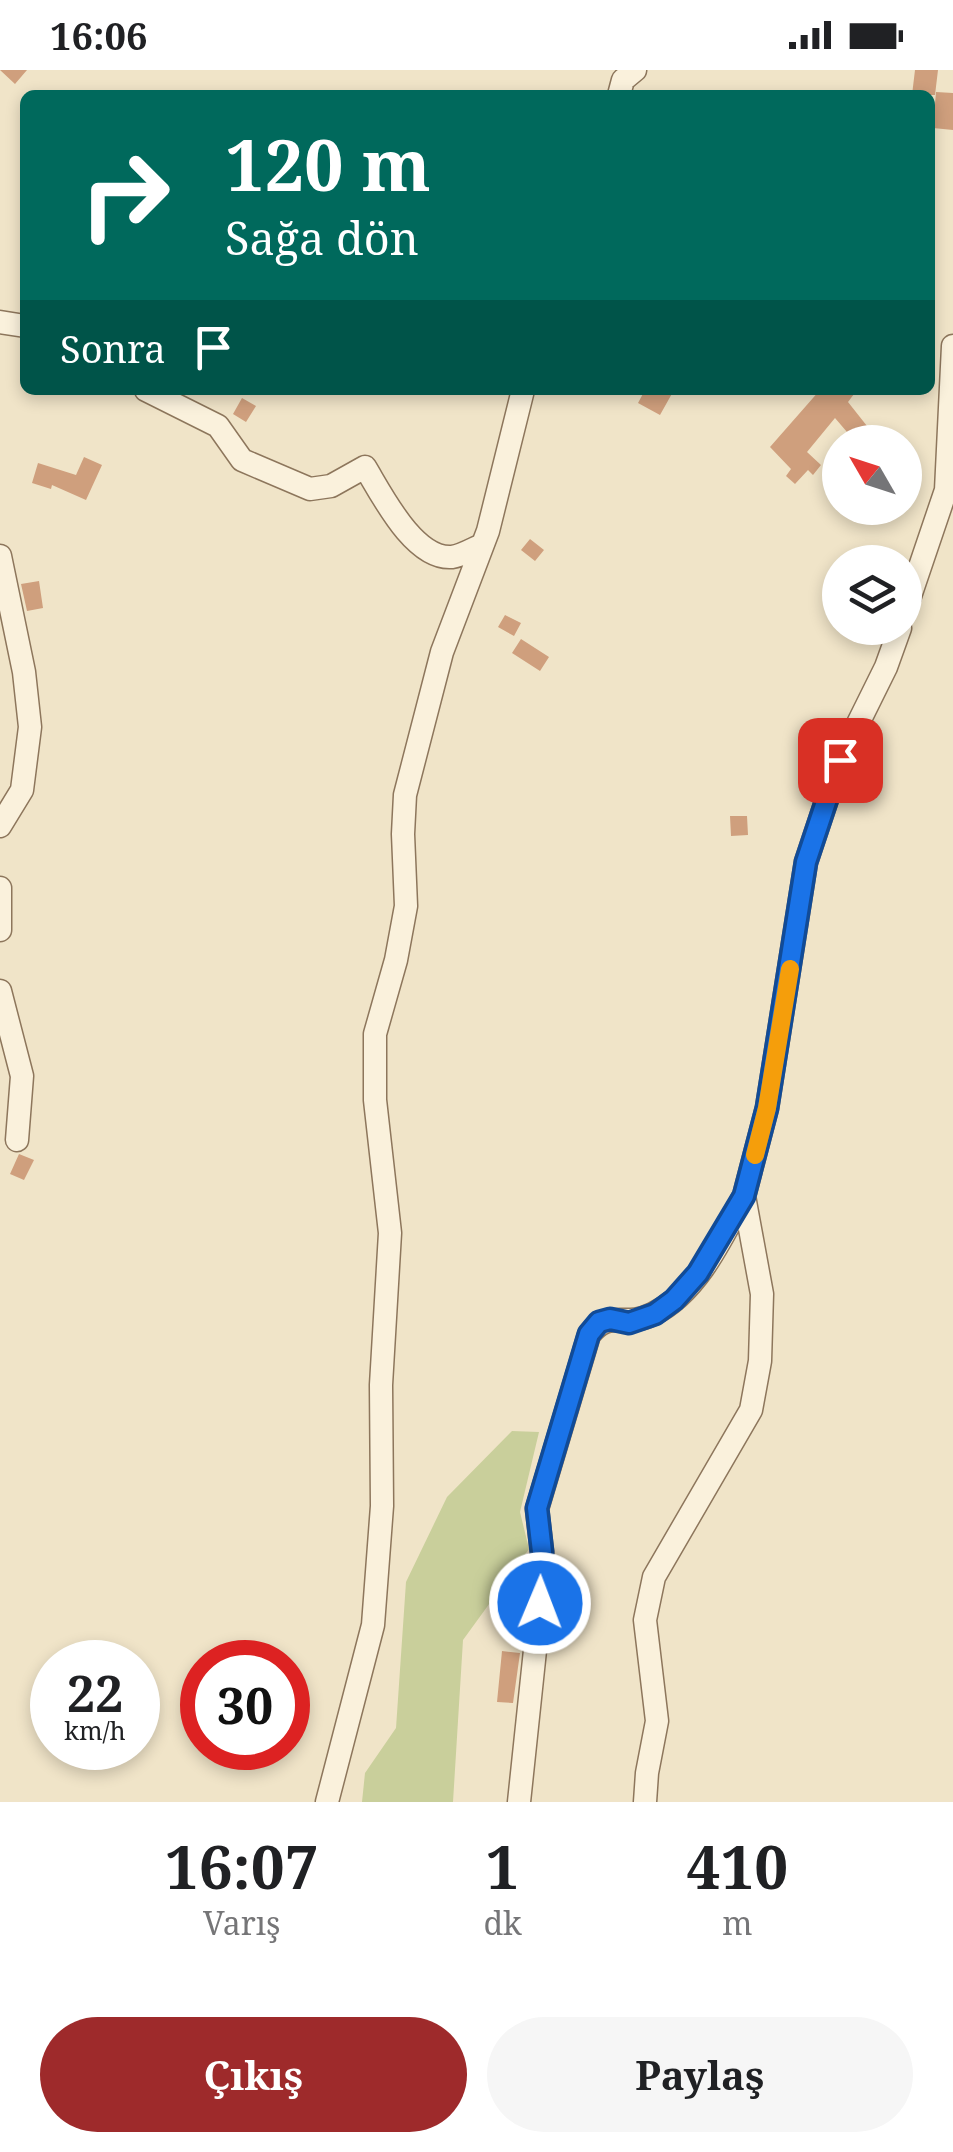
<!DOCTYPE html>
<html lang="tr">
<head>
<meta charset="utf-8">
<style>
	:root { --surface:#fff; --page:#f6f6f6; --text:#202124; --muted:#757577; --accent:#9e2a2b }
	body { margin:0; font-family:"Noto Serif",serif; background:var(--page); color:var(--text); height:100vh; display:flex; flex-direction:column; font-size:38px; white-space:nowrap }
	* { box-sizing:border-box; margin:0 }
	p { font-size:32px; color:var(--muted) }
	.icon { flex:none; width:55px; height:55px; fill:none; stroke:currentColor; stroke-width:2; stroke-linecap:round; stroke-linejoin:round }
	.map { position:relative; height:1732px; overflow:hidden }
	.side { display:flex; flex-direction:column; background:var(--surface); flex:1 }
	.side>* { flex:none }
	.guide { position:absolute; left:20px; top:20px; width:915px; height:305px; border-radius:15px; box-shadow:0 5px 15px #0003; background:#00695c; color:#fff; overflow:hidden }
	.needle { width:65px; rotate:309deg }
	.fabs { position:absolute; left:822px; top:355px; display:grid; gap:20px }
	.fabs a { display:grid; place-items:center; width:100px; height:100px; border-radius:50%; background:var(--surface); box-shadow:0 5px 15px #0003; font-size:50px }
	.speed { position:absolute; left:30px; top:1570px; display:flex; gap:20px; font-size:50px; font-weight:700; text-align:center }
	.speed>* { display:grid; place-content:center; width:130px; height:130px; border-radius:50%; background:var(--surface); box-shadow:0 5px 15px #0003; line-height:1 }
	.speed small { font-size:25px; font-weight:400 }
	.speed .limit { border:15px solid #d22; background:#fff; color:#111 }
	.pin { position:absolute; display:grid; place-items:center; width:85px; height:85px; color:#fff; margin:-42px; border-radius:20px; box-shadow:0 5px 15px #0006 }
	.me { position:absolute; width:110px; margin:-55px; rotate:1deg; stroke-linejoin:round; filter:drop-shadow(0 0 8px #0008) }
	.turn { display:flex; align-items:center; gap:35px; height:210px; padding:0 40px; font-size:45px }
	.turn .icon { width:130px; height:130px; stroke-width:2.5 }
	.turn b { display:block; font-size:70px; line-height:85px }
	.then { display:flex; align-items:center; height:95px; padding:0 40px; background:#0003; gap:20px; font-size:38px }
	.eta { display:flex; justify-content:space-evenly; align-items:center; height:170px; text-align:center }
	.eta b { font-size:60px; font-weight:700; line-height:70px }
	.primary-button { display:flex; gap:20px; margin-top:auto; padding:20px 40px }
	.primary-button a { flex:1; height:115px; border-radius:60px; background:var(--accent); color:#fff; font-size:40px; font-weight:700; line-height:115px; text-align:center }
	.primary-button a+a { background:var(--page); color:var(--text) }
	.status { display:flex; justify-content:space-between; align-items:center; height:70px; padding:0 50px; background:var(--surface); direction:ltr }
	.status svg { height:28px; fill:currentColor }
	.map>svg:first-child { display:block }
	.green { fill:#c9cf9b }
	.building { fill:#cf9f7d }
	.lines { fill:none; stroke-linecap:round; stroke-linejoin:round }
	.minor-casing { stroke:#8d765c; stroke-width:25 }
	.minor { stroke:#faf1dc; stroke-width:22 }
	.route-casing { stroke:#114b97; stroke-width:25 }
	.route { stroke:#1a73e8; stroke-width:18 }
	.slow { stroke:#f59e0b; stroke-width:18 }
</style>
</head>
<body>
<div class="status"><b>16:06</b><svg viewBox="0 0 49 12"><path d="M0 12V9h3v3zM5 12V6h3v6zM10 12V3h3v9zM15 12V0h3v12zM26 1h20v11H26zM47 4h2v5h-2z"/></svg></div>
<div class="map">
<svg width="953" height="1732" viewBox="0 0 953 1732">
	<rect width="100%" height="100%" fill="#f0e4c8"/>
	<!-- green -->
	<path class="green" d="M512,1361L539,1362L520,1442L529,1479L463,1570L453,1732H362L365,1703L396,1658L406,1512L447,1427Z"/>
	<!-- building -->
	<path class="building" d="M0,0H27L15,14Z
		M915,0H938L935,25H912Z
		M936,22L953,23V60L933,58Z
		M645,320H674L660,345L638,333Z
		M820,320H857L848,332L867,356L853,369L835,348L807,382L821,395L813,405L808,400L795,414L786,406L791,399L770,377Z
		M242,328L256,336L246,352L233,344Z
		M84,387L102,395L86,430L52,415L51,419L32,413L38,393L76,405Z
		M530,469L544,480L535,491L521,480Z
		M39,511L43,538L27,541L21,514Z
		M505,545L521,553L514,566L498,557Z
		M521,569L549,587L540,601L512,583Z
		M730,746H747L748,765L731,766Z
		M19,1084L34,1090L24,1110L10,1104Z
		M514,1510L526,1511L521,1569L513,1568Z
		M554,1546L568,1547L567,1568L551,1567Z
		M502,1581L520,1583L513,1633L497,1632Z"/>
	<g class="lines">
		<defs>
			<path id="minor" d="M619,25L623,10L635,0
				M0,252L25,256
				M146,320L218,356L242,390L310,419L331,416L365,397C382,425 414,490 452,487C461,486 473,479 482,475
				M0,486L24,602L30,657L22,720L0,756
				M905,541L946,420L953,276
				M0,818V860
				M0,921L22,1006L17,1070
				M327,1732L373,1555L382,1436L381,1315L390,1163L375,1030V964L396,890L406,836L403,764L405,725L442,582L488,461L523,320
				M519,1732L540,1533L542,1482L537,1439L589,1265C610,1238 623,1259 653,1244C697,1223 723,1166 744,1126
				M645,1732L647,1703L657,1651L645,1550L654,1507L751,1340L760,1291L762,1224L744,1126L767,1038L806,792L840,690L886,597L900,558"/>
		</defs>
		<!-- minor casing -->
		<use href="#minor" class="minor-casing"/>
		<!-- minor -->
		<use href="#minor" class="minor"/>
	</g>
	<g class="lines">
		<defs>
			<path id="route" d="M540,1533L542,1482L537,1438L589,1264L599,1252L610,1249L629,1253L655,1244L674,1230L698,1203L744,1126L767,1038L806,792L840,690"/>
		</defs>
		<!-- route casing -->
		<use href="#route" class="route-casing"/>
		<!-- route -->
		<use href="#route" class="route"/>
		<!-- slow -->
		<path class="slow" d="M755,1085L767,1038L790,899"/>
	</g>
</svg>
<div class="fabs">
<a><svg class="needle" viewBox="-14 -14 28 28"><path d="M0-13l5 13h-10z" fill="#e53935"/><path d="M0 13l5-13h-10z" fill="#757577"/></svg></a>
<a><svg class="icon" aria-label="layers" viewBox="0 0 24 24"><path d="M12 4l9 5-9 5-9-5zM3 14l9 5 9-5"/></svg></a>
</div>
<div class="speed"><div>22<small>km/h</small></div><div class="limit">30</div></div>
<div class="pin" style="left:840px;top:690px;background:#d93025"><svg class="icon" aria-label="arrive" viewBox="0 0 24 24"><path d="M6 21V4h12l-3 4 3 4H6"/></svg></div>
<svg class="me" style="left:540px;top:1533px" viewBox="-20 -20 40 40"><circle r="17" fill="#1a73e8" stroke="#fff" stroke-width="3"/><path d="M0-11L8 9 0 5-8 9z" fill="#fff"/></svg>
<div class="guide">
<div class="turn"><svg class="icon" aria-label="right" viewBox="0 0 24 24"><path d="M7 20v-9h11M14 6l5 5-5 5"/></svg><div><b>120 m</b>Sağa dön</div></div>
<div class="then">Sonra<svg class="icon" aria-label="arrive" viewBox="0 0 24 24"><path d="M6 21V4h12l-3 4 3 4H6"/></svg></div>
</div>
</div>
<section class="side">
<div class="eta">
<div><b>16:07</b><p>Varış</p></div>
<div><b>1</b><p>dk</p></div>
<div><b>410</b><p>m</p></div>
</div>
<div class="primary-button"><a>Çıkış</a><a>Paylaş</a></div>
</section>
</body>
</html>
